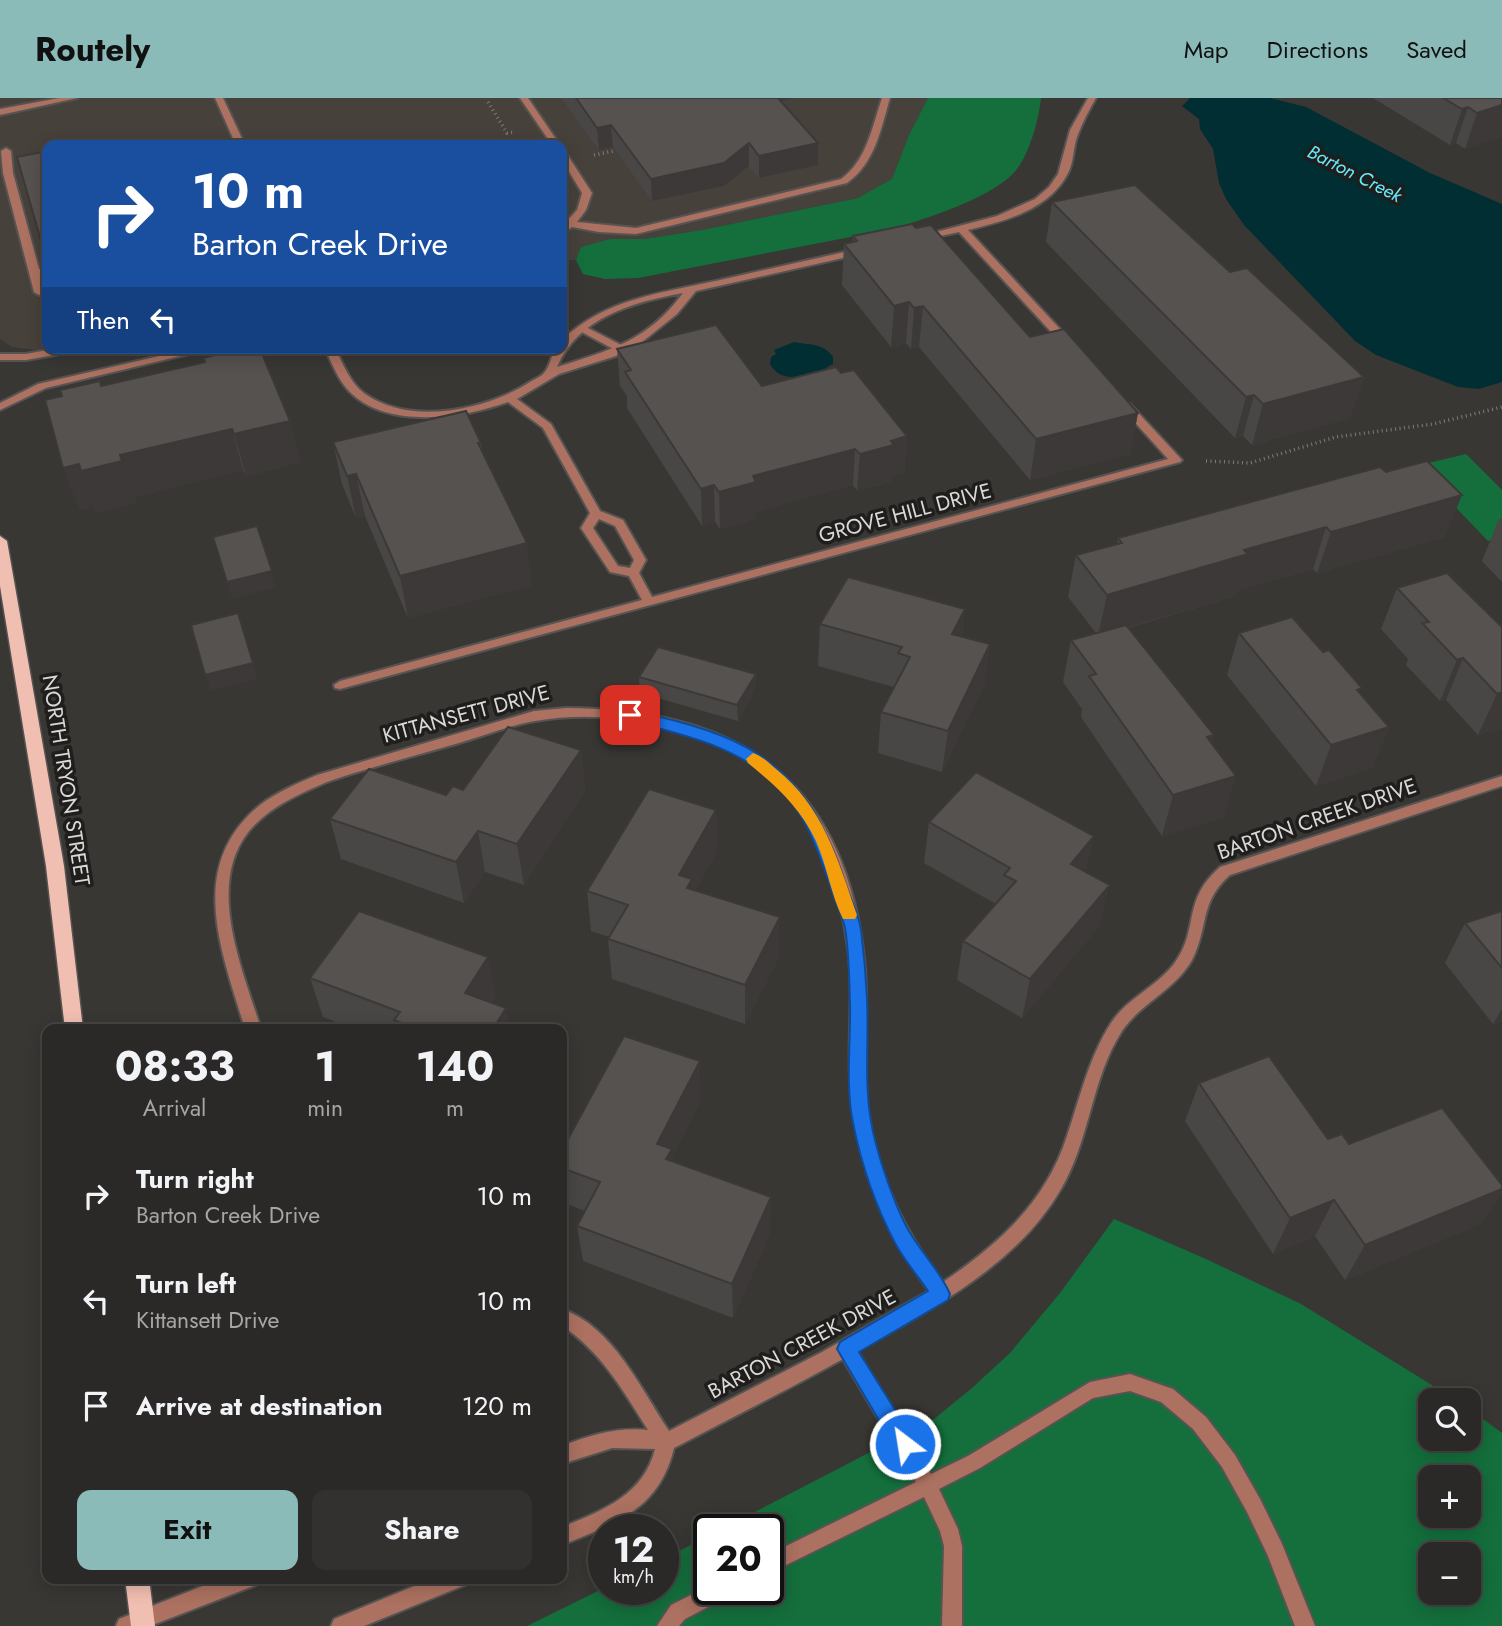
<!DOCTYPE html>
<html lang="en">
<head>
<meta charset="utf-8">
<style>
	:root { --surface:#2b2927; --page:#33312f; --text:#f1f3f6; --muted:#a6a6a7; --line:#474544; --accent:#8bbbb9 }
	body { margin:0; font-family:Jost,sans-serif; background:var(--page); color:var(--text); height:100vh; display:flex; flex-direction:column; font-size:26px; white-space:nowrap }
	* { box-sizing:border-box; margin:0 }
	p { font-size:23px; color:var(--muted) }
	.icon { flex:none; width:38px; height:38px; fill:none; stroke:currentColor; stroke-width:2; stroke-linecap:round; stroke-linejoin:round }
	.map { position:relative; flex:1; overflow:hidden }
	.sheet { position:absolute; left:42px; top:926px; width:525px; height:560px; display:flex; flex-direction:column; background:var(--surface); border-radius:14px; box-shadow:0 4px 18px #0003,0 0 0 2px var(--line) }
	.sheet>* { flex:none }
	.guide { position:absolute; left:42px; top:42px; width:525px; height:214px; border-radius:14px; box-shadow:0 4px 18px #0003,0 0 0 2px var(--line); background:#1a4fa0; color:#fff; overflow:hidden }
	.fabs { position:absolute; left:1418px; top:1290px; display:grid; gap:14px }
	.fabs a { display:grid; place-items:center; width:63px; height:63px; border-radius:14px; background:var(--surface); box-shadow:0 4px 18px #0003,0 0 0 2px var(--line); font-size:35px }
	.speed { position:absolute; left:588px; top:1416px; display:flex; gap:14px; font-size:35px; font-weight:700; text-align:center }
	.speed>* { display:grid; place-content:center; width:91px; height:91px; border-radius:50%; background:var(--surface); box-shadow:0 4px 18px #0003,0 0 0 2px var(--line); line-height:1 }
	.speed small { font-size:18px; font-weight:400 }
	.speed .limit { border:4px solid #111; border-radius:10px; background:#fff; color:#111 }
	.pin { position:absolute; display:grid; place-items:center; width:60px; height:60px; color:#fff; margin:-30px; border-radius:14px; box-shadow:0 4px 10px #0006 }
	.me { position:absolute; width:77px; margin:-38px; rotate:329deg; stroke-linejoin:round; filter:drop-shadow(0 0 5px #0008) }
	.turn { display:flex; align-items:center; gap:24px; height:147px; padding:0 35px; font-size:32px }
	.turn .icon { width:91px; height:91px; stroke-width:2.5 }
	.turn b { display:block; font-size:49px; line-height:60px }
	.then { display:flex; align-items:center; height:66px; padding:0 35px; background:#0003; gap:14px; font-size:26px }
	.eta { display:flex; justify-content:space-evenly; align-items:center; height:119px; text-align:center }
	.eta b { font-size:42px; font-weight:700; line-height:49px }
	.button { display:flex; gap:14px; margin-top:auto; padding:14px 35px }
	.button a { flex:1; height:80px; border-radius:14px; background:var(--accent); color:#111; font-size:28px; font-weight:700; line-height:80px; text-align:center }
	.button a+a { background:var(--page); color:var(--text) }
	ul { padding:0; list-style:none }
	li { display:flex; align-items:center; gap:21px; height:105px; padding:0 35px }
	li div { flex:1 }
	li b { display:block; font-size:26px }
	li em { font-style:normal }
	header { display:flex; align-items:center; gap:42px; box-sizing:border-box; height:98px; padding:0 35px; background:var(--accent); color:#111 }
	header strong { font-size:33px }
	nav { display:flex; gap:38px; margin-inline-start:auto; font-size:24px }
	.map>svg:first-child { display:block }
	.built { fill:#47413b }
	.green { fill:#146f3c; fill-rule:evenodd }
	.water { fill:#002e32 }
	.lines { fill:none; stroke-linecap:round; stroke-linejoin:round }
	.service-casing { stroke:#565452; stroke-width:4 }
	.minor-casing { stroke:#565452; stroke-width:4 }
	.primary-casing { stroke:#565452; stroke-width:3 }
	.path { stroke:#7d7b78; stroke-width:3.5; stroke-dasharray:1 3.5; stroke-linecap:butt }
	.service { fill:#ac7160; fill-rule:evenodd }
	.minor { fill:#ac7160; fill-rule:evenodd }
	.primary { fill:#f1bfb1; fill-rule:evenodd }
	.wall { fill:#494745 }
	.shaded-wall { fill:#3c3938 }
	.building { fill:#555250; stroke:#3c3938; stroke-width:2 }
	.route { fill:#1a73e8; stroke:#114b97; stroke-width:2 }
	.slow { fill:#f59e0b }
	.labels { text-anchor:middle; stroke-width:7; stroke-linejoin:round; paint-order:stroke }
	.far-water-label { font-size:19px; font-style:italic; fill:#62ebfa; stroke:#1f1e1d }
	.street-label { font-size:21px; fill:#dbd9d8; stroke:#1f1e1d }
</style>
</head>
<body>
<header>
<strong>Routely</strong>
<nav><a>Map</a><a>Directions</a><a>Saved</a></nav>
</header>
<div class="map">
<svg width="1502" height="1528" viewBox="0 0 1502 1528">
	<rect width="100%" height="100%" fill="#393734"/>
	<!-- built -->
	<path class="built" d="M0,0H928L909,37L892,81L858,100L702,132L644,141H610L582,149L576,162L562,163V47H47V250H53L38,252L12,249L0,241Z"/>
	<!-- green -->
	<path class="green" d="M928,0H1041C1039,21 1030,54 1017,71C996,99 921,123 887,132L638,180L605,181L583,176L576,162L581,149L610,141H644L702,132L858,100L892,81L909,37Z
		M1466,356L1502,392V439L1488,443L1416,368Z
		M1114,1121L1206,1161L1301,1206L1456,1302H1430V1340H1468V1310L1502,1335V1528H527L604,1490L663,1491V1461L709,1438V1491H768V1432L722,1431L934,1321L972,1290L1010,1255L1060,1195ZM1430,1379H1468V1418H1430ZM1430,1456H1468V1494H1430Z"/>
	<!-- water -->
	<path class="water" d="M1190,0H1270L1306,9L1430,75L1502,106V284L1479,291L1458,289L1376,257L1355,243L1244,127L1226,101L1219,85L1213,51L1200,31L1199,21L1182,8Z
		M794,244C809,247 824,245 833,259V266L827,269L828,273C809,278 781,287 770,266L771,259L776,256L774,252Z"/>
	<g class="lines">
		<defs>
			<path id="service" d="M59,0H77L0,17V11Z
				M215,0H223L245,47H236Z
				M520,0H528L560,47H552Z
				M882,0H890C881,31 875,65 847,85L636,136L599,134L572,129L562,136V128L577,112L582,95L562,62V52L565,53L592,95L586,112L577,124L636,130L841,81C867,62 872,29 882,0Z
				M6,50L11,53L13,75L39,171L47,170V176L40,177L44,194L39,197L34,194L3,75L1,53Z
				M582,227L625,249L626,251L625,253H617L578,232L577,230Z
				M846,1242L852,1244L931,1376L968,1358L1090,1284L1130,1276L1167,1289L1173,1291L1206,1319L1235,1357L1260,1401L1282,1446L1315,1528H1295L1268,1458L1247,1414L1222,1369L1193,1331L1161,1304L1130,1293L1093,1300L980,1370L939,1391L958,1431L962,1448V1528H942L944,1448L940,1433L924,1399L768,1476V1457L916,1384L840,1256L837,1250L840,1244Z
				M709,1488V1491H731L729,1498L685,1521L679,1528H657L671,1507Z"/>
			<path id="minor" d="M1088,0H1096C1089,12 1082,25 1077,39C1073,50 1074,64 1068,75C1049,112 1005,123 968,132L1073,245L1074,247L1069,250L1065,249L959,134L922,142L917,139L997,118L1035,101L1049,89L1058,76L1070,32Z
				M862,150L865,151V155L696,193L677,216L642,244L616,258L559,276L517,301L551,326L600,413L623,422L646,462L639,475L652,499L1168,361L1122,310V306H1130L1182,362L1180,364L340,591L335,590L334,587L340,583L642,502L629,478L610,474L581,430L590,415L543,330L508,304C464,320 390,331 352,296C339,284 332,266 325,250H335C343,266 350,285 365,296C411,328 486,312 530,284C534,281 541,279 544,275C549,270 552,257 555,250H562V242C606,200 662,195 720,182C767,171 815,161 862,150ZM683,195C648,243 610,252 557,269C578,219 634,204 683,195ZM599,421L615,428L634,462L630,470L618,468L593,430Z
				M58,250H82L77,253L26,262H0V256H26Z
				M194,250H214L46,290L0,312V305L38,286Z
				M566,610C734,611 841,677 863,852C871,910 860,969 870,1027C882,1088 906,1135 943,1184C998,1147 1046,1104 1067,1038C1080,1000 1089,959 1111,925C1128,899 1159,888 1176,863C1199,830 1182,802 1220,769L1502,678V688L1230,777C1199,804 1209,829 1192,862C1175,892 1141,905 1122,933C1091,981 1090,1042 1061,1091C1020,1162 944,1204 875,1243C809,1281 741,1315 674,1350C659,1412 616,1425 562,1447V1429C602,1413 644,1397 655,1351L612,1350L562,1366V1348C591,1337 617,1329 648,1332C624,1294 601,1253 562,1228V1211C613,1229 641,1291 669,1333L822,1254L929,1193C882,1129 853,1057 850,978C848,935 854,892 848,850C841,797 823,735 786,695C730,632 616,608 535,623C510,627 484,638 459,645C415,658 370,669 327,684C299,696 269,709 249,733C205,788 243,872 261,931H245C222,854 185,768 260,707C277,694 298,685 317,677L534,613Z
				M223,1480H258L256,1487L150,1528H116L119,1521Z
				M434,1480H467L465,1487L364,1528H331L334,1521Z"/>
			<path id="primary" d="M0,438L7,443L64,768L83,931H65L46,768L0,488Z
				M125,1480H149L155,1528H131Z"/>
		</defs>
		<!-- service casing -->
		<use href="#service" class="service-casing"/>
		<!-- minor casing -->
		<use href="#minor" class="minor-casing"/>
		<!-- primary casing -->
		<use href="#primary" class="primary-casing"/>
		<!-- path -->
		<path class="path" d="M488,4L507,35L515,34
			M594,57L614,53
			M1206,363L1250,365L1336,339L1433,326L1502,309"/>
		<!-- service -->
		<use href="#service" class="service"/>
		<!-- minor -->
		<use href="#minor" class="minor"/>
		<!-- primary -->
		<use href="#primary" class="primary"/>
	</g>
	<!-- wall -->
	<path class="wall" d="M561,0H795L781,3L818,67L759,80L749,68L724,88L652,103L613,49L599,52Z
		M1373,0H1502L1465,51L1456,45L1450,47Z
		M1052,104L1230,174L1364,279L1350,320L1252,347L1243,338L1235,340L1046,144Z
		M916,130L1030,239L1138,315L1130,356L1030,382L919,249L911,251L906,245L891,249L842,187L844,146L853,144V138Z
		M617,251L762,288L841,275L907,338L904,375L892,378L891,384L857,393L853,387L756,413V420L720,431L715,424L702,428L627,310V298L620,288Z
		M246,257L290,323L300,364L246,378L243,372L134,399L136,405L96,415L94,408L79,412L101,288Z
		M333,344L481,345L482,353L532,487L408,520L365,418L356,420L342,386Z
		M1380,369L1445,439L1317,475L1313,471L1238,492L1236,498L1128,530L1214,637L1212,645L1224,719L1162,738L1081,619L1082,611L1063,584L1071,542L1096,535L1068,499L1076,457L1117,446L1118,440Z
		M1502,420V484L1482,463L1499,421Z
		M1397,490L1502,529V630L1478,637L1446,602L1440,603L1406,567L1408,561L1381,531Z
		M965,511L962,538L990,546L984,588L942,674L878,655L881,614L894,589L818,568L820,526Z
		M1239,535L1360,596L1389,629L1372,670L1316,688L1227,577Z
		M756,576L755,592L738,623L640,595L639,579Z
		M581,652L585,693L524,787L485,774L464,805L341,761L330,721L446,697Z
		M716,712L717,753L695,792L779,859L745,926L612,881L608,841L609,839L591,833L587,793Z
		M929,724L1086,774L1100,827L1022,920L957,882L963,843L996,806L924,765Z
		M1502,813V923L1493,926L1445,865L1465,825Z
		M310,880L496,898L492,904L510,931H354L323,919Z
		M1199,985L1328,1041L1502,1087V1093L1480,1126L1345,1182L1315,1138L1273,1156L1185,1023Z
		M701,1001L672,1059L673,1064L770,1135L733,1220L583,1163L577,1128L585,1113L562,1104V1070Z"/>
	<!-- shaded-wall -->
	<path class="shaded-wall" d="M764,0H795L764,6Z
		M1502,7V39L1465,51L1477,15Z
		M1468,9L1456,45L1450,47L1462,11Z
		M611,27L613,49L599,52L597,30Z
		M749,45V68L724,88L652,103L651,81Z
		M818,45V67L759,80V58Z
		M47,142V163L41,143Z
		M909,204L906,245L891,249L894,208Z
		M923,208L919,249L911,251L914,210Z
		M1364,279L1350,320L1252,347L1263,306Z
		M1254,297L1243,338L1235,340L1246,299Z
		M1138,315L1130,356L1030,382L1036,341Z
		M290,323L300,364L246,378L234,336Z
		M232,331L243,372L134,399L136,405L96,415L94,408L79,412L63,370Z
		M907,338L904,375L892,378L891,384L857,393L860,356L891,343Z
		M855,351L853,387L756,413V420L720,431L719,394L753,378Z
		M356,376L365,418L356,420L347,378Z
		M714,387L715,424L702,428L701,391Z
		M1462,397L1445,439L1317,475L1331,434Z
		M1326,429L1313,471L1238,492L1236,498L1098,538L1107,497L1244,452Z
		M527,445L532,487L408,520L400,478Z
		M272,473L276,489L232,501L227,484Z
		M965,511L960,552L952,536Z
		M990,546L984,588L942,674L948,633Z
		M1463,560L1446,602L1440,603L1457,562Z
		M253,565L258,581L211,593L205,577Z
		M756,576L755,592L738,623L737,607Z
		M1502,594V630L1478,637L1497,596Z
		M1389,629L1372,670L1316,688L1331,647Z
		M1214,637L1202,678L1207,639Z
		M581,652L585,693L524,787L517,746Z
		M1236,678L1224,719L1162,738L1173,697Z
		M716,712L717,753L692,797L679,777Z
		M478,733L485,774L464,805L456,764Z
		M1094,738L1085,779L1071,766Z
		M1110,787L1100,827L1022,920L1030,881Z
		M780,819L779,859L745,926V887Z
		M488,859L496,898L475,931L465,895Z
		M506,910L510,931H493Z
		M1502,911V923L1493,926Z
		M700,963L701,1001L672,1059L674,1087L657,1046Z
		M1502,1091V1093L1480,1126L1345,1182L1365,1147Z
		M771,1099L770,1135L733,1220L732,1186Z
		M1334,1102L1315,1138L1273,1156L1290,1120Z"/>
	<!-- building -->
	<path class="building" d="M576,0H778L818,45L759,58L749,45L724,65L651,81L611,27L597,30Z
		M1443,0H1502V7L1477,15L1468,9L1462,11Z
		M107,42L109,47H79Z
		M47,53V142L41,143L17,59Z
		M1135,87L1230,174L1247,170L1364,279L1263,306L1254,297L1246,299L1052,104Z
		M912,126L916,130L931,127L1030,239L1064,231L1138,315L1036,341L923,208L914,210L909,204L894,208L844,146L857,143L853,138Z
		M716,227L762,288L836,269L841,275L854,272L907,338L891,343L894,347L860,356L855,351L753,378L756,384L719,394L714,387L701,391L625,274L631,272L617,251Z
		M244,250L246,257L261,253L290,323L234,336L232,331L120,357L122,363L81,373L79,366L63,370L45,302L62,298L60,292L100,283L101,288L205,264L203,260Z
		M466,313L481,345H478L527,445L400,478L356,376L347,378L333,344Z
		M1427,363L1462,397L1331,434L1326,429L1244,452L1248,456L1107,497L1076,457L1122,445L1118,440L1380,369L1386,374Z
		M257,428L272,473L227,484L213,439Z
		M1447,475L1502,529V594L1497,596L1463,560L1457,562L1422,525L1429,524L1397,490Z
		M848,479L965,511L952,536L990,546L948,633L881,614L910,559L898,555L902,549L820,526Z
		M238,515L253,565L205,577L191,527Z
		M1292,519L1323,554L1329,552L1362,590L1357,592L1389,629L1331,647L1239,535Z
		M1126,527L1214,637L1207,639L1236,678L1173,697L1089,578L1096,576L1071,542Z
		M658,549L756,576L737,607L639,579Z
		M508,629L581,652L517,746L478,733L456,764L330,721L369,671L446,697L453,688L463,692Z
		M976,674L1094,738L1071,766L1110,787L1030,881L963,843L1016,783L1004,777L1010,770L929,724Z
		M649,691L716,712L679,777L692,781L687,790L780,819L745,887L608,841L628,807L587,793Z
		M359,813L488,859L465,895L506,910L493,931H405L407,927L394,922L400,914L310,880Z
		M1502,813V870L1465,825Z
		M624,938L700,963L657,1046L672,1051L666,1061L771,1099L732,1186L577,1128L600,1084L562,1070V1052Z
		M1269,958L1328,1041L1342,1036L1349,1046L1442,1010L1502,1087V1091L1365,1147L1334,1102L1290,1120L1199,985Z"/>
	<!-- route -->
	<path class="route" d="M630,612C669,621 711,630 746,649C802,680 827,729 846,787C851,802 859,817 861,832C864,855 866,879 867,901C869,942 864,983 871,1023C876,1053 896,1114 912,1138C924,1157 941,1175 950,1196L948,1202L859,1254L912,1339L915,1346L912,1353L905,1356L897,1353L837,1251L840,1244L928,1193C917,1177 904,1162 895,1145C876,1109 861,1065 853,1025C845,985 851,944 850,904C849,880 849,853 845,830C842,816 835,803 831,790C816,745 801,703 762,674C721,643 673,635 625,621L623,617Z"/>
	<!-- slow -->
	<path class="slow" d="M753,655C762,658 769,665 776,671C823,708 838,762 857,817L855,821H843C831,797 827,768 816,743C800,709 776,688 748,665L746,661Z"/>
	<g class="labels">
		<!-- far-water labels -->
		<g class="far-water-label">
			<text transform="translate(1355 75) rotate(27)" y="7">Barton Creek</text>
		</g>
		<!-- street labels -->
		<g class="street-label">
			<text transform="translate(905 415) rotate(-15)" y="7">GROVE HILL DRIVE</text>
			<text transform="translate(466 616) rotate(-15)" y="7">KITTANSETT DRIVE</text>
			<text transform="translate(66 682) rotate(81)" y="7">NORTH TRYON STREET</text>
			<text transform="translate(1317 721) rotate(-19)" y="7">BARTON CREEK DRIVE</text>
			<text transform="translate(802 1246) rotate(-28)" y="7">BARTON CREEK DRIVE</text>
		</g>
	</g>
</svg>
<div class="fabs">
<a><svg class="icon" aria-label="search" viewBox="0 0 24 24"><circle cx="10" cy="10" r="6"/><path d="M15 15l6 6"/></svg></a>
<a>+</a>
<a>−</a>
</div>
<div class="speed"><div>12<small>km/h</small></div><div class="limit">20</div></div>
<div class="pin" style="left:630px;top:617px;background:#d93025"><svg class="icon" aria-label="arrive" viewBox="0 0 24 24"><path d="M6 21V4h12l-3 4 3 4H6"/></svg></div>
<svg class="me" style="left:905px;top:1346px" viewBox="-20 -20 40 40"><circle r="17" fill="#1a73e8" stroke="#fff" stroke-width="3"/><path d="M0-11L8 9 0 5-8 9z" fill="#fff"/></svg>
<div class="guide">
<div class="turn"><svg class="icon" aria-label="right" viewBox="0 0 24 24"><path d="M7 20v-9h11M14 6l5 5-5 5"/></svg><div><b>10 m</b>Barton Creek Drive</div></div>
<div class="then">Then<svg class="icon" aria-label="left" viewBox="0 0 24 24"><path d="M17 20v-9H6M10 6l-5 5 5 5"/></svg></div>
</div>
<section class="sheet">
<div class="eta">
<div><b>08:33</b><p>Arrival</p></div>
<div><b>1</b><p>min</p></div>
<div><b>140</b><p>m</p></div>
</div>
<ul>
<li><svg class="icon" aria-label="right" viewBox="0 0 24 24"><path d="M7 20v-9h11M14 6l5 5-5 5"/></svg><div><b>Turn right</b><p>Barton Creek Drive</p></div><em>10 m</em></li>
<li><svg class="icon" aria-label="left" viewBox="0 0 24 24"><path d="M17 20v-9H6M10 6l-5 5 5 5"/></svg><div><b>Turn left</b><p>Kittansett Drive</p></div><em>10 m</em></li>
<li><svg class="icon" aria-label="arrive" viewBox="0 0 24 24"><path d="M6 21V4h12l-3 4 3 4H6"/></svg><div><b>Arrive at destination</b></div><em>120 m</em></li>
</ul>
<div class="button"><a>Exit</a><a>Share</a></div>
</section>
</div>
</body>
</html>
